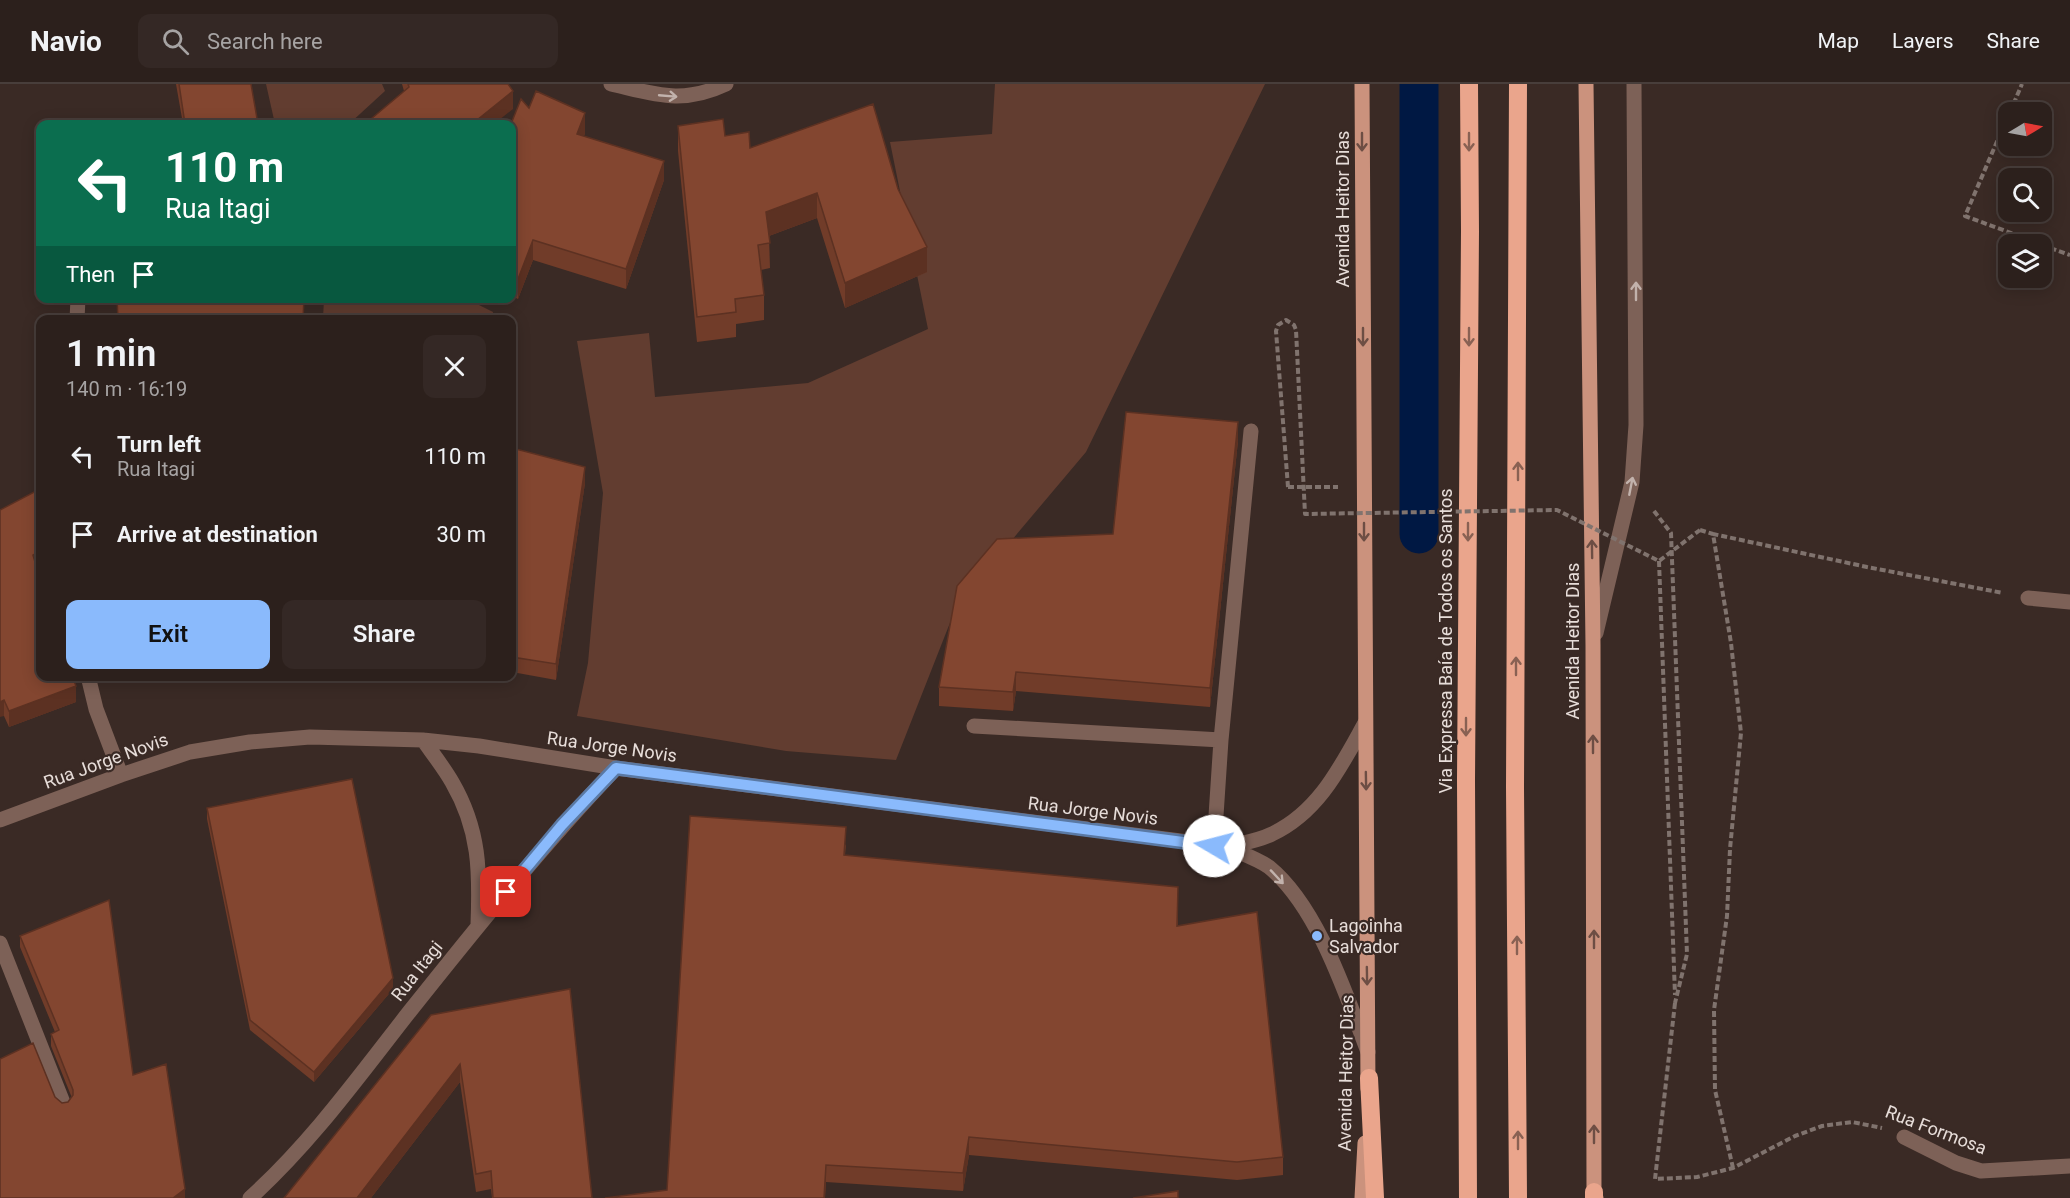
<!DOCTYPE html>
<html lang="en">
<head>
<meta charset="utf-8">
<style>
	:root { --surface:#2c201c; --page:#342825; --text:#f1f3f6; --muted:#a6a3a3; --line:#483e3b; --accent:#8abafc }
	body { margin:0; font-family:Roboto,sans-serif; background:var(--page); color:var(--text); height:100vh; display:flex; flex-direction:column; font-size:22px; white-space:nowrap }
	* { box-sizing:border-box; margin:0 }
	p { font-size:20px; color:var(--muted) }
	.icon { flex:none; width:33px; height:33px; fill:none; stroke:currentColor; stroke-width:2; stroke-linecap:round; stroke-linejoin:round }
	.map { position:relative; flex:1; overflow:hidden }
	.panel { position:absolute; left:36px; top:231px; width:480px; height:366px; display:flex; flex-direction:column; background:var(--surface); border-radius:12px; box-shadow:0 3px 15px #0003,0 0 0 2px var(--line) }
	.panel>* { flex:none }
	.banner { position:absolute; left:36px; top:36px; width:480px; height:183px; border-radius:12px; box-shadow:0 3px 15px #0003,0 0 0 2px var(--line); background:#0b6e4f; color:#fff; overflow:hidden }
	.needle { width:39px; rotate:80deg }
	.fabs { position:absolute; left:1998px; top:18px; display:grid; gap:12px }
	.fabs a { display:grid; place-items:center; width:54px; height:54px; border-radius:12px; background:var(--surface); box-shadow:0 3px 15px #0003,0 0 0 2px var(--line); font-size:30px }
	.pin { position:absolute; display:grid; place-items:center; width:51px; height:51px; color:#fff; margin:-26px; border-radius:12px; box-shadow:0 3px 9px #0006 }
	.me { position:absolute; width:66px; margin:-33px; rotate:278deg; stroke-linejoin:round; filter:drop-shadow(0 0 4px #0008) }
	.turn { display:flex; align-items:center; gap:21px; height:126px; padding:0 30px; font-size:27px }
	.turn .icon { width:78px; height:78px; stroke-width:2.5 }
	.turn b { display:block; font-size:42px; line-height:51px }
	.then { display:flex; align-items:center; height:57px; padding:0 30px; background:#0003; gap:12px; font-size:22px }
	.round { display:grid; place-items:center; flex:none; width:63px; height:63px; border-radius:12px; background:var(--page) }
	.overview { display:flex; align-items:center; justify-content:space-between; height:102px; padding:0 30px }
	h1 { font-size:36px; font-weight:600; line-height:45px }
	.action { display:flex; gap:12px; margin-top:auto; padding:12px 30px }
	.action a { flex:1; height:69px; border-radius:12px; background:var(--accent); color:#111; font-size:24px; font-weight:600; line-height:69px; text-align:center }
	.action a+a { background:var(--page); color:var(--text) }
	ul { padding:0; list-style:none }
	li { display:flex; align-items:center; gap:18px; height:78px; padding:0 30px }
	li div { flex:1 }
	li b { display:block; font-size:22px }
	li em { font-style:normal }
	header { display:flex; align-items:center; gap:36px; box-sizing:border-box; height:84px; padding:0 30px; background:var(--surface); border-bottom:2px solid var(--line) }
	header strong { font-size:28px }
	nav { display:flex; gap:33px; margin-inline-start:auto; font-size:21px }
	.search { width:420px; height:54px; background:var(--page); display:flex; align-items:center; gap:15px; box-sizing:border-box; padding:0 21px; border-radius:12px; color:var(--muted); font-size:22px }
	.map>svg:first-child { display:block }
	.green { fill:#623d30 }
	.lines { fill:none; stroke-linecap:round; stroke-linejoin:round }
	.canal { stroke:#001843; stroke-width:39 }
	.path { stroke:#80736e; stroke-width:4; stroke-dasharray:6 3; stroke-linecap:butt }
	.minor { stroke:#7d6157; stroke-width:15 }
	.major { stroke:#cb927d; stroke-width:15 }
	.highway { stroke:#eaa58c; stroke-width:18 }
	.path-bridge { stroke:#80736e; stroke-width:4; stroke-dasharray:6 3; stroke-linecap:butt }
	.wall { fill:#713c29 }
	.shaded-wall { fill:#5c3122 }
	.building { fill:#834630; stroke:#5c3122; stroke-width:1.5 }
	.oneway { stroke:#c2b2ac }
	.oneway2 { stroke:#6d4e44 }
	.oneway3 { stroke:#896153 }
	.route-casing { stroke:#5a79a4; stroke-width:15 }
	.route { stroke:#8abafc; stroke-width:10 }
	.poi-dot { fill:#8abafc; stroke:#3a2a25; stroke-width:2 }
	.labels { text-anchor:middle; stroke-width:4.5; stroke-linejoin:round; paint-order:stroke }
	.street-label { font-size:18px; fill:#e7ddd9; stroke:#3a2a25 }
	.poi-label { font-size:18px; fill:#e7ddd9; stroke:#3a2a25; text-anchor:start }
</style>
</head>
<body>
<header>
<strong>Navio</strong>
<div class="search"><svg class="icon" aria-label="search" viewBox="0 0 24 24"><circle cx="10" cy="10" r="6"/><path d="M15 15l6 6"/></svg>Search here</div>
<nav><a>Map</a><a>Layers</a><a>Share</a></nav>
</header>
<div class="map">
<svg width="2070" height="1114" viewBox="0 0 2070 1114">
	<rect width="100%" height="100%" fill="#3a2a25"/>
	<!-- green -->
	<path class="green" d="M266,0H382L385,7L349,40H275Z
		M995,0H1265L1086,368L957,521L896,676L786,667L577,632L588,579L603,409L577,257L649,249L655,313L808,299L928,245L890,58L992,50Z
		M324,215H467L493,228L492,236L323,235Z"/>
	<g class="lines">
		<!-- canal -->
		<path class="canal" d="M1419,0V450"/>
		<!-- path -->
		<path class="path" d="M2010,28L2022,0
			M2008,32L1965,132L2041,160
			M2042,161L2070,171
			M1288,403H1338
			M1654,427L1671,449L1687,870L1675,919
			M1700,446L1713,450
			M1659,477L1675,911
			M1675,919L1655,1095L1697,1093L1733,1084L1795,1052L1822,1042L1852,1038L1882,1044
			M1733,1084L1715,1006L1714,926L1727,832L1730,765L1741,649L1731,559L1713,450L1867,483L2003,509"/>
		<!-- minor -->
		<path class="minor" d="M611,0C655,10 682,21 726,0
			M77,236L78,214
			M2028,514L2070,518
			M1596,549L1632,398L1636,341L1634,0
			M88,592L96,625L121,691
			M974,642L1221,656
			M423,656C433,670 444,684 452,698C480,746 480,788 478,841
			M0,736L121,691L190,668L250,658L310,653L423,656L479,662L616,684L1227,763C1242,759 1258,757 1272,750C1319,728 1341,682 1365,639
			M1214,762L1221,656L1251,347
			M1227,763C1240,769 1258,775 1269,783C1318,823 1346,911 1368,968
			M0,859L64,1021
			M1904,1053L1956,1079L1981,1087L2070,1082
			M250,1114C311,1059 359,992 410,927C476,844 543,761 616,684"/>
		<!-- major -->
		<path class="major" d="M1362,0L1368,1005
			M1586,0L1593,561L1594,1108L1596,1114
			M1362,1114L1365,1059"/>
		<!-- highway -->
		<path class="highway" d="M1369,994L1375,1114
			M1468,1114L1466,696L1470,147L1469,0
			M1518,1114L1515,703L1518,0
			M1594,1114V1108"/>
		<!-- path-bridge -->
		<path class="path-bridge" d="M1288,403L1276,247L1278,241L1286,236L1294,241L1296,246L1305,430L1557,426L1659,477L1700,446"/>
	</g>
	<!-- wall -->
	<path class="wall" d="M176,0H251L258,40H183Z
		M402,0H508L513,25L404,7Z
		M529,24L585,49L584,52L664,96L626,205L533,176L518,215L512,212V40Z
		M678,42L725,52L750,64L898,105L927,188L845,224L817,134L769,152L770,184L761,186L764,211V236L736,240V253L697,258L678,67Z
		M1238,357L1210,623L1016,607L1013,627L939,622V603L1113,450Z
		M512,364L585,399L556,596L512,588Z
		M0,426L40,483L37,485L76,618L9,643L4,632Z
		M207,724L393,905L314,998L250,946L207,735Z
		M846,760L845,771L1178,821V842L1283,1073V1091L1237,1096L969,1071L963,1107L826,1098L825,1114H605L667,1106Z
		M109,816L133,991L166,980L185,1105V1114H0V975L33,959L55,1013L62,1019L68,1018L72,1014L51,962V950L55,948L20,863V852Z
		M431,931L592,1114H492L491,1105L476,1108L460,998L371,1114H284Z"/>
	<!-- shaded-wall -->
	<path class="shaded-wall" d="M513,7V25L494,40H472Z
		M585,29V49L577,70V50Z
		M664,77V96L626,205V185Z
		M817,109V134L766,153V128Z
		M533,156V176L518,215V195Z
		M927,163V188L845,224V199Z
		M1238,338V357L1210,623V604Z
		M585,383V399L556,596V580Z
		M40,467V483L33,487V471Z
		M1016,588V607L1013,627V608Z
		M76,602V618L9,643V627Z
		M4,616V632L0,633V618Z
		M393,894V905L314,998V988Z
		M460,980V998L371,1114H357Z
		M969,1053V1071L963,1107V1089Z
		M826,1081L825,1114H824Z
		M185,1105V1114H173Z"/>
	<!-- building -->
	<path class="building" d="M179,0H251L258,40H185Z
		M408,0H508L513,7L472,40H365L409,3Z
		M536,7L585,29L577,50L664,77L626,185L533,156L518,195L512,192L511,40L521,15L529,24Z
		M873,20L898,105L927,163L845,199L817,109L766,128L770,159L758,161L764,211L735,215L736,228L697,233L678,42L723,35L725,52L749,48L750,64Z
		M117,214H304L303,236H118Z
		M1126,328L1238,338L1210,604L1016,588L1013,608L939,603L957,502L997,455L1113,450Z
		M512,364L585,383L556,580L512,573Z
		M36,407L40,417V467L33,471L40,495V592H72L76,602L9,627L4,616L0,618V426Z
		M352,695L393,894L314,988L250,936L207,724Z
		M690,732L846,743L844,771L1178,803L1177,842L1257,828L1283,1073L1237,1078L969,1053L963,1089L826,1081L824,1114H605L667,1106Z
		M109,816L133,991L166,980L185,1105L173,1114H0V975L33,959L55,1013L62,1019L68,1018L73,1011V1006L51,950L59,946L20,852Z
		M570,905L592,1114H493L491,1087L476,1090L460,980L357,1114H284L431,931Z
		M1178,1107V1114H1133Z"/>
	<!-- one-way arrows -->
	<defs><path id="oneway-shaft" d="M-6 0H5M1.5-3L5.5 0L1.5 3" fill="none" stroke-width="1.6" stroke-linecap="round" stroke-linejoin="round" transform="scale(1.5)"/></defs>
	<g class="oneway">
		<use href="#oneway-shaft" transform="translate(668 12) rotate(5)"/>
		<use href="#oneway-shaft" transform="translate(1636 207) rotate(-90)"/>
		<use href="#oneway-shaft" transform="translate(1631 402) rotate(-79)"/>
		<use href="#oneway-shaft" transform="translate(1277 793) rotate(47)"/>
	</g>
	<g class="oneway2">
		<use href="#oneway-shaft" transform="translate(1362 58) rotate(90)"/>
		<use href="#oneway-shaft" transform="translate(1363 253) rotate(90)"/>
		<use href="#oneway-shaft" transform="translate(1364 448) rotate(90)"/>
		<use href="#oneway-shaft" transform="translate(1592 465) rotate(-91)"/>
		<use href="#oneway-shaft" transform="translate(1593 660) rotate(-90)"/>
		<use href="#oneway-shaft" transform="translate(1366 697) rotate(89)"/>
		<use href="#oneway-shaft" transform="translate(1594 855) rotate(-90)"/>
		<use href="#oneway-shaft" transform="translate(1367 892) rotate(89)"/>
		<use href="#oneway-shaft" transform="translate(1594 1050) rotate(-90)"/>
	</g>
	<g class="oneway3">
		<use href="#oneway-shaft" transform="translate(1469 58) rotate(90)"/>
		<use href="#oneway-shaft" transform="translate(1469 253) rotate(90)"/>
		<use href="#oneway-shaft" transform="translate(1518 387) rotate(-90)"/>
		<use href="#oneway-shaft" transform="translate(1468 448) rotate(90)"/>
		<use href="#oneway-shaft" transform="translate(1516 582) rotate(-90)"/>
		<use href="#oneway-shaft" transform="translate(1466 643) rotate(90)"/>
		<use href="#oneway-shaft" transform="translate(1517 861) rotate(-90)"/>
		<use href="#oneway-shaft" transform="translate(1518 1056) rotate(-90)"/>
	</g>
	<g class="lines">
		<defs>
			<path id="route" d="M506,808L562,741L616,684L1214,762"/>
		</defs>
		<!-- route casing -->
		<use href="#route" class="route-casing"/>
		<!-- route -->
		<use href="#route" class="route"/>
	</g>
	<!-- markers -->
	<circle class="poi-dot" cx="1317" cy="852" r="6"/>
	<g class="labels">
		<!-- street labels -->
		<g class="street-label">
			<text transform="translate(1343 125) rotate(-90)" y="6">Avenida Heitor Dias</text>
			<text transform="translate(1446 557) rotate(-90)" y="6">Via Expressa Baía de Todos os Santos</text>
			<text transform="translate(1573 557) rotate(-90)" y="6">Avenida Heitor Dias</text>
			<text transform="translate(612 663) rotate(8)" y="6">Rua Jorge Novis</text>
			<text transform="translate(106 677) rotate(-20)" y="6">Rua Jorge Novis</text>
			<text transform="translate(1093 727) rotate(7)" y="6">Rua Jorge Novis</text>
			<text transform="translate(417 887) rotate(-52)" y="6">Rua Itagi</text>
			<text transform="translate(1346 989) rotate(-89)" y="6">Avenida Heitor Dias</text>
			<text transform="translate(1936 1046) rotate(21)" y="6">Rua Formosa</text>
		</g>
		<!-- poi labels -->
		<g class="poi-label">
			<text x="1329" y="848">Lagoinha<tspan x="1329" dy="21">Salvador</tspan></text>
		</g>
	</g>
</svg>
<div class="fabs">
<a><svg class="needle" viewBox="-14 -14 28 28"><path d="M0-13l5 13h-10z" fill="#e53935"/><path d="M0 13l5-13h-10z" fill="#a6a3a3"/></svg></a>
<a><svg class="icon" aria-label="search" viewBox="0 0 24 24"><circle cx="10" cy="10" r="6"/><path d="M15 15l6 6"/></svg></a>
<a><svg class="icon" aria-label="layers" viewBox="0 0 24 24"><path d="M12 4l9 5-9 5-9-5zM3 14l9 5 9-5"/></svg></a>
</div>
<div class="pin" style="left:506px;top:808px;background:#d93025"><svg class="icon" aria-label="arrive" viewBox="0 0 24 24"><path d="M6 21V4h12l-3 4 3 4H6"/></svg></div>
<svg class="me" style="left:1214px;top:762px" viewBox="-20 -20 40 40"><circle r="19" fill="#fff"/><path d="M0-13L10 11 0 6-10 11z" fill="#8abafc"/></svg>
<div class="banner">
<div class="turn"><svg class="icon" aria-label="left" viewBox="0 0 24 24"><path d="M17 20v-9H6M10 6l-5 5 5 5"/></svg><div><b>110 m</b>Rua Itagi</div></div>
<div class="then">Then<svg class="icon" aria-label="arrive" viewBox="0 0 24 24"><path d="M6 21V4h12l-3 4 3 4H6"/></svg></div>
</div>
<section class="panel">
<div class="overview"><div><h1>1 min</h1><p>140 m · 16:19</p></div><a class="round"><svg class="icon" aria-label="close" viewBox="0 0 24 24"><path d="M6 6l12 12M18 6L6 18"/></svg></a></div>
<ul>
<li><svg class="icon" aria-label="left" viewBox="0 0 24 24"><path d="M17 20v-9H6M10 6l-5 5 5 5"/></svg><div><b>Turn left</b><p>Rua Itagi</p></div><em>110 m</em></li>
<li><svg class="icon" aria-label="arrive" viewBox="0 0 24 24"><path d="M6 21V4h12l-3 4 3 4H6"/></svg><div><b>Arrive at destination</b></div><em>30 m</em></li>
</ul>
<div class="action"><a>Exit</a><a>Share</a></div>
</section>
</div>
</body>
</html>
